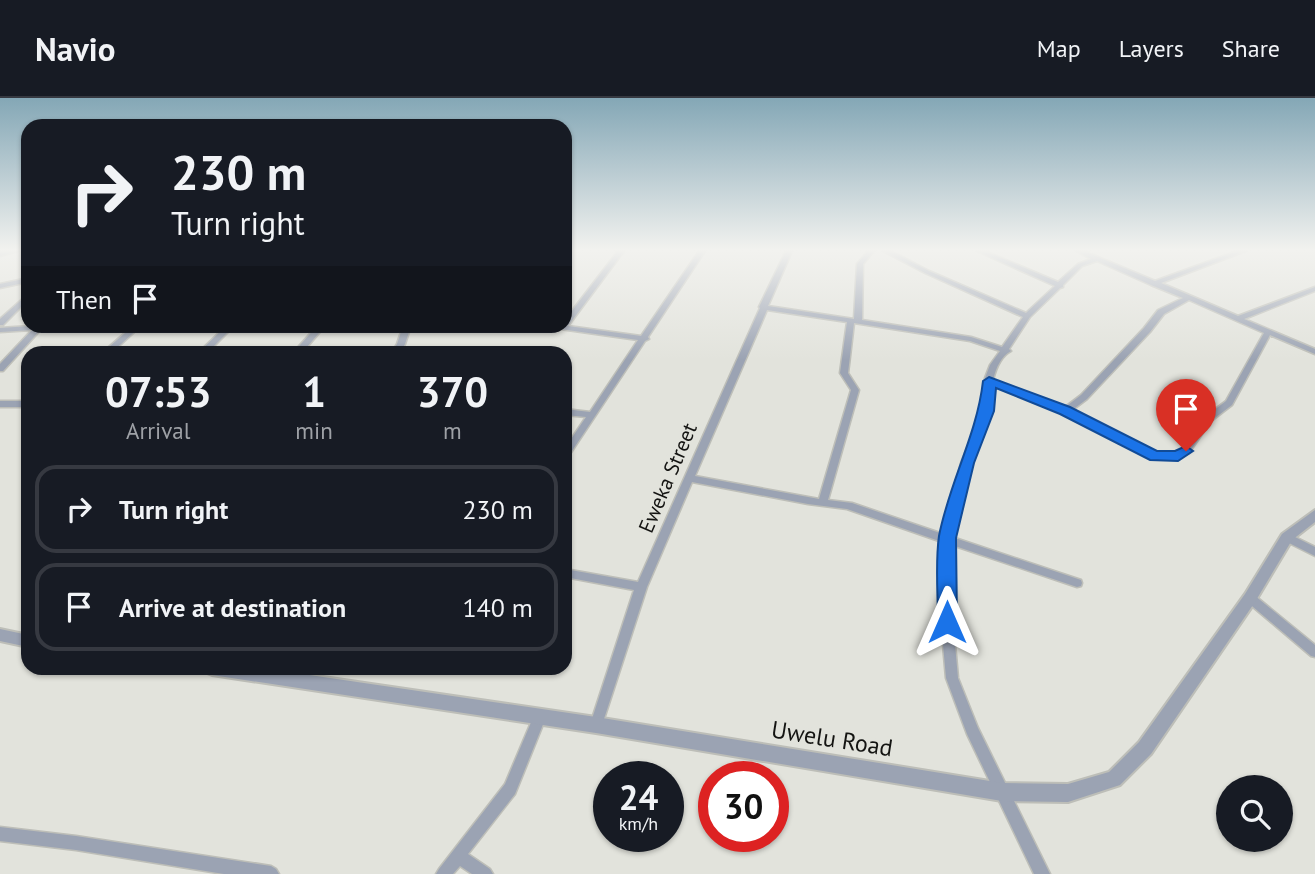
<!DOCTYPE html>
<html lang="en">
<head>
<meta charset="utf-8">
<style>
	:root { --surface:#171b24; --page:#242831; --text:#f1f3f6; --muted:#9ea1a6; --line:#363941 }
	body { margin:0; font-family:"PT Sans",sans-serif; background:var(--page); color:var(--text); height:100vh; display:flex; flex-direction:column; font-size:26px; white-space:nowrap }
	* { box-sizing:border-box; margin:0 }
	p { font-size:23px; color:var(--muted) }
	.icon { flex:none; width:38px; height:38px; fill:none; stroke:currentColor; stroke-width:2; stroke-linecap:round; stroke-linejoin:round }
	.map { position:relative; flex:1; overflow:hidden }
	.drawer { position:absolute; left:21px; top:248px; width:551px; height:329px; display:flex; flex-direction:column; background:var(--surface); border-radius:21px; box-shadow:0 2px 5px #0004 }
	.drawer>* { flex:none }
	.guide { position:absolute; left:21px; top:21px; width:551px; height:214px; border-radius:21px; box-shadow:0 2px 5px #0004; background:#171b24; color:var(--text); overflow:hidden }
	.controls { position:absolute; left:1216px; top:677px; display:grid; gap:14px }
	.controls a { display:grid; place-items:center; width:77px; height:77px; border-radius:50%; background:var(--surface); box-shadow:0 2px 5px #0004; font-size:35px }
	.speed { position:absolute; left:593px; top:663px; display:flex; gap:14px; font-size:35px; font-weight:700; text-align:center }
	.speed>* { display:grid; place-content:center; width:91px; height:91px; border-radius:50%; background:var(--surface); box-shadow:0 2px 5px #0004; line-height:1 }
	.speed small { font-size:18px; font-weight:400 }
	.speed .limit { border:10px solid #d22; background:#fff; color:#111 }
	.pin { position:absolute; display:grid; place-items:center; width:60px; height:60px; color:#fff; margin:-72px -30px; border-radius:50% 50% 50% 0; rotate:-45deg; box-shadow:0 0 7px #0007 }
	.pin .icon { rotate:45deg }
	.me { position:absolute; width:77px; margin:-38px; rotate:0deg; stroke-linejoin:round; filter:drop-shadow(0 0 5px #0008) }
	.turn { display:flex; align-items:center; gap:24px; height:147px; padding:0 35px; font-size:32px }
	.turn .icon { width:91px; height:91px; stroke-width:2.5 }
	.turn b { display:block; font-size:49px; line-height:60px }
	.then { display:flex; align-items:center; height:66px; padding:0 35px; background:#0003; gap:14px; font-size:26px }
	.eta { display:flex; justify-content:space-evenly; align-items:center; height:119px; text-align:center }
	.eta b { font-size:42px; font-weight:700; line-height:49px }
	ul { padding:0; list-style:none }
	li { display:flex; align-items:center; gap:21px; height:88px; margin:0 14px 10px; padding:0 21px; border:4px solid var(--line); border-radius:21px }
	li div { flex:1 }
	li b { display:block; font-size:26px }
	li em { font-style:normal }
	header { display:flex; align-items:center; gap:42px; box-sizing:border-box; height:98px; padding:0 35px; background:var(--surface); border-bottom:2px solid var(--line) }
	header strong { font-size:33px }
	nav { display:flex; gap:38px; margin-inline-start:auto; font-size:24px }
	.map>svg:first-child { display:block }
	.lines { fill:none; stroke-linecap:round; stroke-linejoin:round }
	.minor-casing { stroke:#bdbeb8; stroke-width:3 }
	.tertiary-casing { stroke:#bdbeb8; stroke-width:4 }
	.minor { fill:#9ba3b3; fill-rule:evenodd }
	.tertiary { fill:#9ba3b3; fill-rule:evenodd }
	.route { fill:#1a73e8; stroke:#114b97; stroke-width:2 }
	.labels { text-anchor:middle; stroke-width:7; stroke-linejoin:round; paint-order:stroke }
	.street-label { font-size:21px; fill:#141412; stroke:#e2e3dc }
	.near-street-label { font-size:24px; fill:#141412; stroke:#e2e3dc }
</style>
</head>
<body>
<header>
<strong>Navio</strong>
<nav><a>Map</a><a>Layers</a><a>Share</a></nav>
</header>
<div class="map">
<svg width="1315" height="776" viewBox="0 0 1315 776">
	<rect width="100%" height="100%" fill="#e2e3dc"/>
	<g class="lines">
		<defs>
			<path id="minor" d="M7,153H19L0,158V154Z
				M618,153H624L568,228L641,238L699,153H705L648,239L649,241L645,243L568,359L565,360V350L586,319L565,317V311L590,314L638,242L553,230L549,228H565V222Z
				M786,153H792L768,208L854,221L857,166L868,153H874L863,166L862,222L971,239L1002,249L1023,219L925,175L883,153H891L929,173L1026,215L1055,188L977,153H985L1058,184L1078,166L1091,161L1076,153H1084L1155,183L1237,153H1246L1161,185L1238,218L1315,189V193L1244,221L1315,251V256L1270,237L1232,307L1211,323L1189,355L1178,360H1152L1062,315L992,287L990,313L971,365L952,439L1081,482L1082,485L1081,488L1077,489L952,447L953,524L958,580L978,630L1050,776H1034L967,636L946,580L941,524L942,444L847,411L808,406L692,384L647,489L602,627L601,631L596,633L591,631L590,627L634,492L565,479V471L638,484L760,210L759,209ZM1097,163L1151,187L1183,200L1158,212L1144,230L1081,297L1064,310L993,282C996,270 1001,258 1011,253L1009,251L1030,219L1060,190L1063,189V187L1082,168ZM1189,202L1264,235L1226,303L1205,319L1183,351L1176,354L1156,355L1071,313L1087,301L1150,234L1164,216ZM767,212L847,224L840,275L851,292L819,401L695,378ZM854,225L970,243L1000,253L990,267L985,280L982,313L961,365L943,436L852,405L828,402L859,292L848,275Z
				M28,180V184L0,190V186Z
				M28,196V202L3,227H0V221Z
				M30,228H44L3,273H0V266L32,232L0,234V230Z
				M133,228H141L110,256H101Z
				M226,228H234L206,256H197Z
				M317,228H325L301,256H292Z
				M403,228H411L405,246L399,256H391L397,246Z
				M0,303H28V309H0Z
				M1287,435L1315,449V458L1283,442L1282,439L1283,436Z
				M1250,495L1254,497L1315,547V559L1311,558L1246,503L1244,500L1246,497Z
				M540,613L545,615L546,619L515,696L468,756L490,771L493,776H472L460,768L453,776H436L439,771L505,686L535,615Z
				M0,729L76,738L271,768L276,771L279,776H224L76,752L0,743Z"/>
			<path id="tertiary" d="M1315,412V424L1292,442L1255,504L1151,656L1120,687L1068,704L1002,703L596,635L212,577L207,575L204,570H262L596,619L1002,685L1068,686L1109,674L1139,644L1245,496L1282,436Z
				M0,531L28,537V549L0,543Z"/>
		</defs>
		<!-- minor casing -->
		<use href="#minor" class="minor-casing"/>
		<!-- tertiary casing -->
		<use href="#tertiary" class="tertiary-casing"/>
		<!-- minor -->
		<use href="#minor" class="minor"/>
		<!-- tertiary -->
		<use href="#tertiary" class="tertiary"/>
	</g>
	<!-- sky -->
	<linearGradient id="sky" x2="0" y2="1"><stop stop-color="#84a7b6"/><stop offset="0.58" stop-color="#f2f2ef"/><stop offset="1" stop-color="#f2f2ef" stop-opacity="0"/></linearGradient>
	<rect width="1315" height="262" fill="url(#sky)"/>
	<!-- route -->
	<path class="route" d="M989,279L1070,309L1157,353H1175L1186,348L1193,353L1178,363L1150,362L1060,316L996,290L994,313L974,365L956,440L957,524L954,530L947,532L940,530L938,524C938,496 935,465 939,438C949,385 977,337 983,283Z"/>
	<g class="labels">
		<!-- street labels -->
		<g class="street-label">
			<text transform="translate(668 380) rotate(-67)" y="7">Eweka Street</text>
		</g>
		<!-- near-street labels -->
		<g class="near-street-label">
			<text transform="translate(832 641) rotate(9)" y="8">Uwelu Road</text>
		</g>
	</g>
</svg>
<div class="controls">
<a><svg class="icon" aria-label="search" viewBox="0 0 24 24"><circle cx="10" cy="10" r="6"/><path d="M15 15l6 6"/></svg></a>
</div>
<div class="speed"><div>24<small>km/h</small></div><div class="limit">30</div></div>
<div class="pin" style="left:1186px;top:353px;background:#d93025"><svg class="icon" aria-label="arrive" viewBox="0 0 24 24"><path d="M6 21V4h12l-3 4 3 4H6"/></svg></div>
<svg class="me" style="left:947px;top:524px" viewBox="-20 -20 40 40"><path d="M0-17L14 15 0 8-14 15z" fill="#1a73e8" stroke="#fff" stroke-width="4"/></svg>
<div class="guide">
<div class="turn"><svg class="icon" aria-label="right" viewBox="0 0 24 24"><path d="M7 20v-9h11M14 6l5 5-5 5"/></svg><div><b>230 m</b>Turn right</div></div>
<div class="then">Then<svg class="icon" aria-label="arrive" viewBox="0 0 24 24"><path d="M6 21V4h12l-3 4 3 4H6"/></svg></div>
</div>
<section class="drawer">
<div class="eta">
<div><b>07:53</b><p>Arrival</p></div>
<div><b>1</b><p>min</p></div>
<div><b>370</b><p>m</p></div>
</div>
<ul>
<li><svg class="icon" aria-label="right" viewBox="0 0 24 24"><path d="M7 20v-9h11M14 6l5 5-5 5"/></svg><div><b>Turn right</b></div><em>230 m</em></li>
<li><svg class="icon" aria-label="arrive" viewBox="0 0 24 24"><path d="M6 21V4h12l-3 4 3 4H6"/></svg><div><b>Arrive at destination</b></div><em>140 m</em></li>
</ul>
</section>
</div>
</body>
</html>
